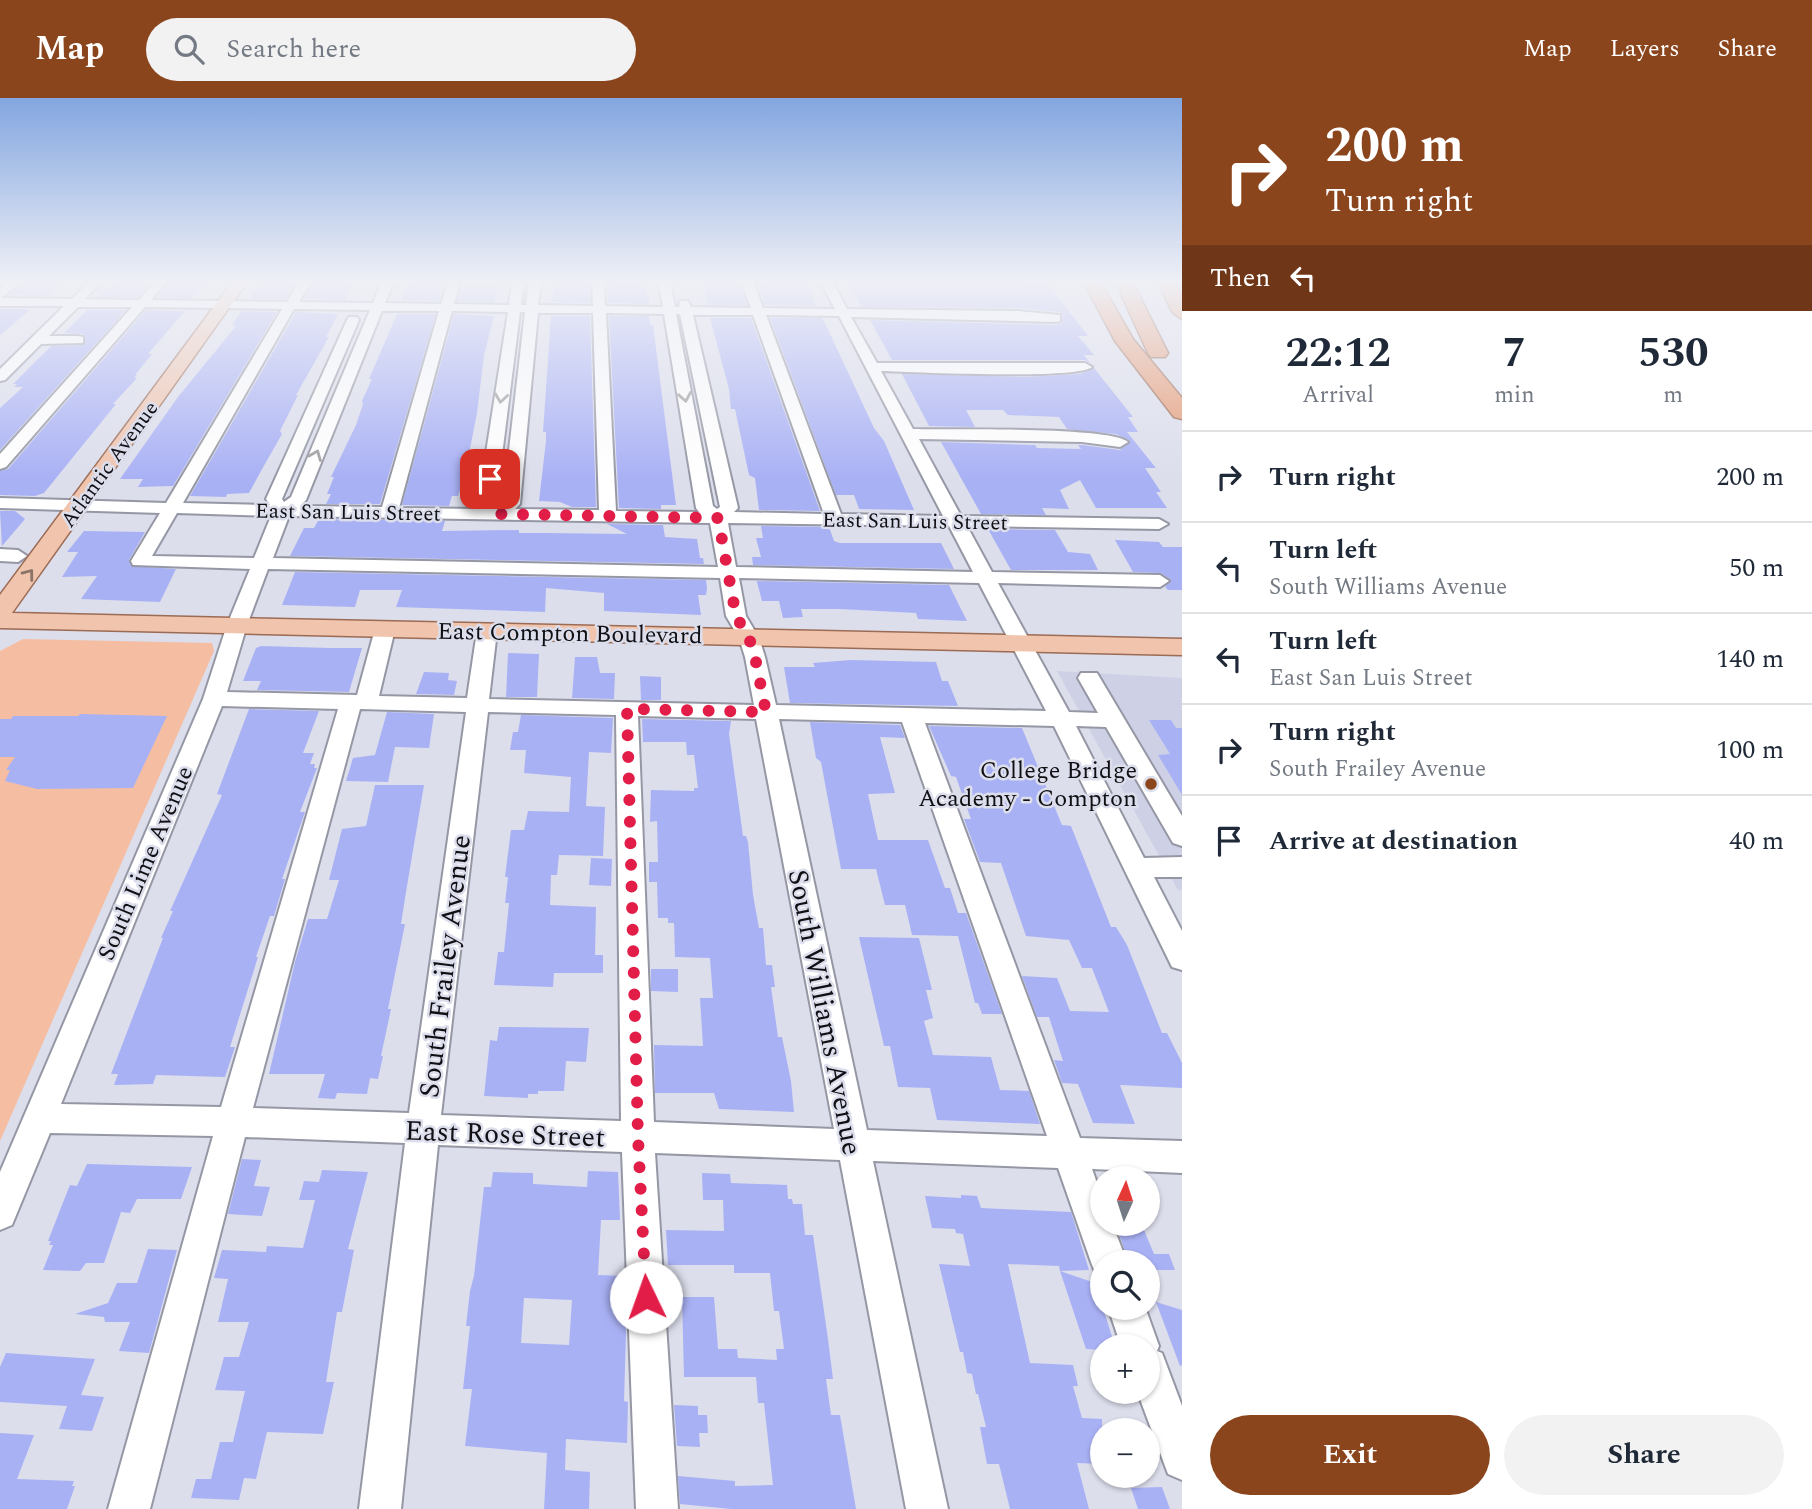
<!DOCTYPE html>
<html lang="en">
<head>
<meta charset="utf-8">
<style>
	:root { --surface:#fff; --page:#f2f2f3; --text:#1f2937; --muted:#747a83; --line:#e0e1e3; --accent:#8b451d }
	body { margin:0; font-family:Spectral,serif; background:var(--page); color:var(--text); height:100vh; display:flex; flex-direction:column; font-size:26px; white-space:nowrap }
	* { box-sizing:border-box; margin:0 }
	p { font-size:23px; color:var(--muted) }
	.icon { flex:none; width:38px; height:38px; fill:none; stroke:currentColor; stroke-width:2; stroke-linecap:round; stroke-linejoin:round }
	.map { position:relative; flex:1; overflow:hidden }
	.sheet { display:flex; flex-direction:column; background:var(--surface); width:630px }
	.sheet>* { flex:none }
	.top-card { background:#8b451d; color:#fff; overflow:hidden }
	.needle { width:46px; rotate:3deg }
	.fabs { position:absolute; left:1090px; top:1068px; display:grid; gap:14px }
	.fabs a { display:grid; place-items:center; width:70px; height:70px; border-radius:50%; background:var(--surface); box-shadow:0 2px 5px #0004; font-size:35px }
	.pin { position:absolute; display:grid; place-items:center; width:60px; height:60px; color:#fff; margin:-30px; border-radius:14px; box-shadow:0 4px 10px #0006 }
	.me { position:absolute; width:77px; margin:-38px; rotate:357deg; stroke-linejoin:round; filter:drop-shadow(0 0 5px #0008) }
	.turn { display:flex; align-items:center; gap:24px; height:147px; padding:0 28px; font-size:32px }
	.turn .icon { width:91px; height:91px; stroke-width:2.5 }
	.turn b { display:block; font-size:49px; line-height:60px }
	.then { display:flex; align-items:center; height:66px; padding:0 28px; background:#0003; gap:14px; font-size:26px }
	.eta { display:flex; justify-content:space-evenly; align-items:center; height:119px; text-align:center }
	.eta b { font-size:42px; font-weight:700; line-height:49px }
	.button { display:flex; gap:14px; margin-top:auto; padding:14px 28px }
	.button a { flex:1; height:80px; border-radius:42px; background:var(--accent); color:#fff; font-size:28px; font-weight:700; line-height:80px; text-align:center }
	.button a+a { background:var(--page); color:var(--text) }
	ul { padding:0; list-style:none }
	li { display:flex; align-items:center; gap:21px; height:91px; padding:0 28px; border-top:2px solid var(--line) }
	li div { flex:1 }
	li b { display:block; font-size:26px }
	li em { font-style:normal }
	header { display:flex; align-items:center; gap:42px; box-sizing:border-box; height:98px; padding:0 35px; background:var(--accent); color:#fff }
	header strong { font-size:33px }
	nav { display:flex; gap:38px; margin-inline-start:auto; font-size:24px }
	.search { width:490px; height:63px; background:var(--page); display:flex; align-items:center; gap:18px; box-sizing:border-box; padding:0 24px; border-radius:38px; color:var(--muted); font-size:26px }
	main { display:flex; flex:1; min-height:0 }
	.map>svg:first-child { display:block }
	.built { fill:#ced1e6 }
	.green { fill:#f5bea3 }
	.building { fill:#a9b1f5; fill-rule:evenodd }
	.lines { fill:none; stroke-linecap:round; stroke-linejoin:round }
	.minor-casing { stroke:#9597a4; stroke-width:4 }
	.major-casing { stroke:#9b6b54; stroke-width:3 }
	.highway-casing { stroke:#9b6b54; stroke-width:3 }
	.minor { fill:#fff; fill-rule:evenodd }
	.major { fill:#f1c4ad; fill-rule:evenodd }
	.highway { fill:#e79c77; fill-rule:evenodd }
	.oneway { stroke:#9f9fa1 }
	.oneway2 { stroke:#8b7368 }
	.route { stroke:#e11d48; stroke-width:12; stroke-dasharray:0 21.6 }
	.poi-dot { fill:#8b451d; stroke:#dcdeec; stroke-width:2.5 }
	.labels { text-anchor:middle; stroke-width:5; stroke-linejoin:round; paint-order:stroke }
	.far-street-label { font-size:21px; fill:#0f0f14; stroke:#dcdeec }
	.street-label { font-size:24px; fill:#0f0f14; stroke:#dcdeec }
	.poi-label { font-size:24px; fill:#0f0f14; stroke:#dcdeec; text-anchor:end }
	.near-street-label { font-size:28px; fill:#0f0f14; stroke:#dcdeec }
</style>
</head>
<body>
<header>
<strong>Map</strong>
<div class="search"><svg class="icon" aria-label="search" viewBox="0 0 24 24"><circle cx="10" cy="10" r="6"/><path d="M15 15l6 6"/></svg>Search here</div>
<nav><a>Map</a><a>Layers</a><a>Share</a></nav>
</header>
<main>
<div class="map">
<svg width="1182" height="1411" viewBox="0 0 1182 1411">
	<rect width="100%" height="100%" fill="#dcdeec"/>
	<!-- built -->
	<path class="built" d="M1057,573L1182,580V792H1178Z"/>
	<!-- green -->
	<path class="green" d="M23,541L212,545L214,553L0,1043V553Z"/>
	<!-- building -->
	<path class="building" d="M24,183H63L45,198L8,197Z
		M117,183H151L138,199H99Z
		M169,183H171L207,184L192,200L157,199Z
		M262,183H296L285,201H250Z
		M704,183H739L747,207H708Z
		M756,183H805L816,208L765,207Z
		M848,183L1042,185L1050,188L1088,238H1078L1094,257H1084L1090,265L1085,262H892L870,222L1056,227L1062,225L1063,217L1060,214L1018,210L862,209Z
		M313,184L353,185L345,202L303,201Z
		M411,184H443L439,203L401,202Z
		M556,184H589L590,205L552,204Z
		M607,184L645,186L646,200H649V206L608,205Z
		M462,187H499L494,204L457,203Z
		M0,211H28L26,212H30L0,237Z
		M87,212H126L0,352V310L23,289H14L17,286H13L51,248L85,247L84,236L64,235Z
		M146,212L185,213L148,256H152L135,277H137L134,280H137L113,306H116L44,395L35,398L0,397V373L8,371Z
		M241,213L277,214L173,388L138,389L143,381H120L178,299L236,228L232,227Z
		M296,214L338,216L326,239H329L296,297H298L280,333L282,336L261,373L249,395L227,396L226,399L190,398Z
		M397,216H436L380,406H326L331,396H327L334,379H331L356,327L363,306L362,303L372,281H369Z
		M454,216L494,218L484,257L477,315L465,376L458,398H452L449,408L402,407Z
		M551,218H590L596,409H572L560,404L539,403L546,343V334H543Z
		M609,218H649L650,227H653L676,407H661V411L619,410Z
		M710,220H751L820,413L759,412L755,380L749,377L735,311H731L729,291Z
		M770,220H821L824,223L874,330L884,343L914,412L859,411L854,397H836Z
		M1094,270L1133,319H1128L1138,334H1127L1156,370H1145L1161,394H1156L1167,410H1096L1080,382L1060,392L1069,411L1042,410L1046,417L981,416L941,344L1035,347L1037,350L1081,351L1078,347H1082L1120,352L1130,343L1116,336L1067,331L1059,319L1008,317L1003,312H966L975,329L929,328L902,276L1027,279L1080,276Z
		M0,413H15L25,421L2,448Z
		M319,421L445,423L442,433L519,432V435H545L627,436L607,426L663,427L665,439L697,441L700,460H703L704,466L290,458L304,430H314Z
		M761,428L829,429L834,443L840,445H941L954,471L753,467L752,459H761L756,440H763Z
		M988,431L1055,432L1068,454L1090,456L1098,472H1011Z
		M84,433L145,434L129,462L131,468L176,471L160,504L81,501L97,478L62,479L78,454H67Z
		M1115,442L1159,444L1163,449H1182V492H1168L1165,489L1171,482L1161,475L1133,474Z
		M295,474L706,482L707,490L706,497H698L701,517L604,513V495L546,490L545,514L396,509L402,492H360L355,509L282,507Z
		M757,484V483L949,487L967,523L918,521L916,515L840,511H801L803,519L783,520L779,503H762Z
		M261,548L330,550H362L349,594L257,592L261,583H243L256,550Z
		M508,555L539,556L537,599H506Z
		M575,559H597L600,575H615L614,601L572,600Z
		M851,562L936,564L942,583H948L958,608L790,605L784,569H815L813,565Z
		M424,574L449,575L448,582L457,583L454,597L416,596Z
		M640,578L661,579V602H641Z
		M249,611L319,613L303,655H314L310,666H315L314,670H317L300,714H305L282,781H285L274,818H270L256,859H258L230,949H235L225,979L156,977L153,986L114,987L118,976H111L163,840H161L173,813H170L222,697L217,696Z
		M387,614L434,616L429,650L395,649L388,684L346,683L353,660L375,657Z
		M80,616L167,618L133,690L37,691L5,683L10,672H6L15,659H0V621H11L13,618H78Z
		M521,617L613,620L611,655L589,654L586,708L605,709L603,758L559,757L557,777H551L550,807L596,809L595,857H603V875H554L553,889L494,887L498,854H504L509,805H505L508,779H505L511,732H524L528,713L569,714L571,679L524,675L526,652H510L513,634H518Z
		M642,621L731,623L729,636L743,738H746L748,744L753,797L759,830H763L766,867H772L775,889H771L778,939H782L791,983L794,1014L719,1011L714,995H655L654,947L703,948L700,900H713L710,860L675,859L674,825H668V820H658L657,784H649V764H658L657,723L650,724L651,692L694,693V690H698L694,657H687L686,644H643Z
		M1149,622H1171L1176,630H1182V697L1158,657L1170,656Z
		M810,624L900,627L905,640L880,639L895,695L868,696L878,742H928L945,790H950L958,815H966L1002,916H982L978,905H975L958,838L912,837L905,807H885L876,771H841L821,664L816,660Z
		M929,628L1022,630L1062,727L1071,728L1111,829H1116L1127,847L1162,935H1167L1182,965V990L1120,987L1135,1026L1093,1025L1078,986L1062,985L1054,962L1063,963L1049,919H1037L1022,878L1057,880L1070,913L1109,914L1092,870H1082L1069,842L1026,838L1001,765L980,764L964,721H971L956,679L951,678Z
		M375,687H424L406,794L401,826H405L388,911H391L381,958H383L378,981L370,980L367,996L337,995L335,1001L318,1000L325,976H269L295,864L308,821H327L339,782H329L342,731L366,728Z
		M591,760L612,761L611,788L589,787Z
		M859,839L919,840L932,892H926L933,920L924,923L933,957L991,959L1000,992L1029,993L1040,1026L937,1022L930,990L898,989L890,948H884Z
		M651,871H678V894L651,893Z
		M499,929L589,930L586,964L566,963L564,993H538V996H528V1000L484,998L490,942L497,943Z
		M242,1061L261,1062L254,1088L270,1089L262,1118L228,1116Z
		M87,1066L192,1069L181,1101H137L130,1115L121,1114L104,1165H86L80,1173L43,1172L53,1147H49L51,1143H48L62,1107L70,1087L77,1088Z
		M322,1072L368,1074L348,1151L354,1152L342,1214H337L326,1284H334L323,1336L267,1334L256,1381L244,1380L239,1402L191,1400L196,1381H211L220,1344H233L245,1293L215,1292L224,1259H239L249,1224H218L228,1181L214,1180L222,1152L266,1154L267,1148L303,1150L315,1102H299L304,1083L319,1084Z
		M588,1073L618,1074L620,1122H601L598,1177L624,1178L626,1236L624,1303L628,1304L627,1345L566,1341L565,1372L590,1374L589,1411H544L547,1355L465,1348L472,1291H463L470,1228H466L470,1193L474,1178L484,1089H491L493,1074L533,1075V1086L587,1089ZM524,1200L572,1202L569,1247L521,1245Z
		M702,1075L730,1076L731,1085L787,1087L788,1101H792L793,1106H802L805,1137H813L828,1241L833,1281H826L831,1317H840L856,1411H731L680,1406L678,1378L735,1383V1388L773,1387L764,1305H758L756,1279H684L682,1199H714L718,1251H737L738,1260L777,1262L776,1251H784L779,1213H774L770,1175H734V1167H668L666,1132L724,1133L723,1102H703Z
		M961,1097L977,1098L981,1110L1071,1114L1089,1172L1060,1173L1059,1168L1008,1166L1030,1265L1073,1267L1078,1288H1073L1082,1320L1102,1321V1366L1077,1365L1089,1411H1010L999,1366H987L980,1329H986L978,1296H976L972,1276L967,1275L963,1254H960L939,1166L970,1168L963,1136L956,1135L955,1131L932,1130L925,1098L961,1100Z
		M1115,1125H1141L1154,1156H1169L1175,1172H1148V1164H1129Z
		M148,1151L177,1152L149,1255L119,1253L130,1224H105L104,1219L75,1216L108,1205L117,1185H137Z
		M1060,1173L1095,1185L1115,1248H1102V1252L1086,1251Z
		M1156,1204L1182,1212V1267L1180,1268Z
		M6,1255L95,1261L81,1297L104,1299L92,1333L59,1331L67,1308L0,1304V1269Z
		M674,1307L698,1308V1317H707L708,1335H699L700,1349L677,1348Z
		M0,1335L34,1337L17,1381L74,1383L72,1388H75L67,1411H0Z
		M1162,1389L1170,1411H1138L1131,1390Z"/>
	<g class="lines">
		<defs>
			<path id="minor" d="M9,183H22L1,200L72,201L90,183H102L85,201L139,202L155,183H167L151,202L287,204L299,183H311L299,204L373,205L382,183H394L385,205L441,206L448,183H460L454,206L509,207L512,183H524L521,207H526L529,183H541L538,207L593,208L592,183H604L605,208L663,209L658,183H670L675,209H679L680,203H688L691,209L751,210L741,183H753L763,210L835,211L820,183H832L847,211L1018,213L1060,217V223L1056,224L851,219L877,265H1085L1092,269C1077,282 912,274 881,273L913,331C946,332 1112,328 1128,344L1120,349L1082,344L919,341L961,418L1159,421L1168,426L1159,431L967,428L992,474L1160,477L1169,483L1160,489L998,485L1069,614L1098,615L1078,580L1081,575H1097L1182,718V748L1173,745L1106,629L1076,628L1144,760L1182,759V779H1154L1182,833V872L1172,869L1054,628L925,625L1080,1040L1182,1043V1075L1092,1071L1102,1099V1125H1112L1127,1164H1102V1179L1096,1177L1091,1164L1058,1070L873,1063L948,1411H906L840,1062L655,1055L678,1411H636L622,1054L438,1047L401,1411H359L405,1045L245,1039L150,1411H108L213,1038L50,1035L12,1127L0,1132V1074L203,601L227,527L250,471L133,467L131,463L160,415L0,410V400L166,405L282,211L145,209L6,369L0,371V356L132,209H78L49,238H78L83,239V245L41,246L5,282L0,283V271L64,208H0V191ZM294,211L370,212L291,399L284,404L282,401L359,222L357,219H349L347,222L266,401L270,407L183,405ZM382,213H439L382,409L300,408L306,402ZM452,213L508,214L478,406L482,411L399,410ZM520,214H525L503,404L499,407L496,405ZM538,215H593L599,412L515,411L520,406ZM606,215L664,216L696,410L699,414L616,413ZM676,216H680L720,409L717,411L713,408ZM693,217H753L824,416L734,414L738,410ZM766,217L839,218L943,418L841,416ZM177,415L271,418L254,460L152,458ZM289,418L710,425L718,469L273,460ZM728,425L949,428L973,474L736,469ZM268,471L720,480L726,518L739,540L745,559L754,607L489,601L497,533L494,529H480L477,533L467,600L379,598L395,531L392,527H378L375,531L357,597L227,594L247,527ZM739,480L979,485L1046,613L776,607L765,559L759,540L746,518ZM222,608L338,611L221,1009L61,1006ZM360,611L466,614L409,1015L253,1010ZM488,614L616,617L621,1023L441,1017ZM638,618L756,621L834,1031L654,1024ZM779,621L902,624L1047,1038L867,1032Z
				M0,451L18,452L27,458L18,464L0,463Z
				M1108,1209H1145L1159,1248L1157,1253L1162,1255L1182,1308V1382L1168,1376L1137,1293H1148V1248H1121Z"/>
			<path id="major" d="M233,183H248L12,515L1182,541V557L0,530V497Z"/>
			<path id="highway" d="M1083,183H1100L1133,241L1182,300V321L1174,319L1115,243Z
				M1115,183H1132L1168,255L1165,259H1151L1148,255Z
				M1157,183H1174L1182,198V221L1173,215Z"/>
		</defs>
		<!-- minor casing -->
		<use href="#minor" class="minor-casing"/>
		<!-- major casing -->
		<use href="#major" class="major-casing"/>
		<!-- highway casing -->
		<use href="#highway" class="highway-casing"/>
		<!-- minor -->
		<use href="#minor" class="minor"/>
		<!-- major -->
		<use href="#major" class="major"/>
		<!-- highway -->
		<use href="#highway" class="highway"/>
	</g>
	<!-- one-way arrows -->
	<defs><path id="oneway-chevron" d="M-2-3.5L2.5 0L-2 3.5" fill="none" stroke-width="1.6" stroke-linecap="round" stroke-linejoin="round" transform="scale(1.75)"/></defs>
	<g class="oneway">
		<use href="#oneway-chevron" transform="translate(685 299) rotate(80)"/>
		<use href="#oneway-chevron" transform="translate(501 300) rotate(98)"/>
		<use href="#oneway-chevron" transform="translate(316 357) rotate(-68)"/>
	</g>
	<use class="oneway2" href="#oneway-chevron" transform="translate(29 476) rotate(-53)"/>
	<!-- sky -->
	<linearGradient id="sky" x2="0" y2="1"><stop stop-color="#83a6e0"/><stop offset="0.48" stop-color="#eff0f6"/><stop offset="1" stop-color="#eff0f6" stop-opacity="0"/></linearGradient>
	<rect width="1182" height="381" fill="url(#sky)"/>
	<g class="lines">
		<!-- route -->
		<path class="route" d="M490,381L487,406L499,416L718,420L736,518L749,540L755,559L766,614L627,611L638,1039L646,1199"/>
	</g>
	<!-- markers -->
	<circle class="poi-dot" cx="1151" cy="686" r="7"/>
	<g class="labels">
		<!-- far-street labels -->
		<g class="far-street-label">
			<text transform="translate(109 366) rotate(-54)" y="7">Atlantic Avenue</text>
			<text transform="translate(348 414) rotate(1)" y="7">East San Luis Street</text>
			<text transform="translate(915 423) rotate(1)" y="7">East San Luis Street</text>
		</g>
		<!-- street labels -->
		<g class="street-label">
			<text transform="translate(570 535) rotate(1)" y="8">East Compton Boulevard</text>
			<text transform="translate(145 765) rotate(-67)" y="8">South Lime Avenue</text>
		</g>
		<!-- poi labels -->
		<g class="poi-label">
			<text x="1137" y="680">College Bridge<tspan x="1137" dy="28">Academy - Compton</tspan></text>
		</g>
		<!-- near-street labels -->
		<g class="near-street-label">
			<text transform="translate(444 868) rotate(-83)" y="10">South Frailey Avenue</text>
			<text transform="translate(826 914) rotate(79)" y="10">South Williams Avenue</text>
			<text transform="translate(505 1035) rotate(2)" y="10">East Rose Street</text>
		</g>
	</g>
</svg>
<div class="fabs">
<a><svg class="needle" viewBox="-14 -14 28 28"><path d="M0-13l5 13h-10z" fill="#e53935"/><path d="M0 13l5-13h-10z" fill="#747a83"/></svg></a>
<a><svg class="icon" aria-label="search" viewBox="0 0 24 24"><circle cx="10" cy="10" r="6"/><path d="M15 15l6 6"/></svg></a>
<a>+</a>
<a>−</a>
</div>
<div class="pin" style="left:490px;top:381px;background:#d93025"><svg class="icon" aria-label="arrive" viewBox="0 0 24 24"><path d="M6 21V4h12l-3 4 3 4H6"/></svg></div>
<svg class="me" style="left:646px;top:1199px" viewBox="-20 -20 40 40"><circle r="19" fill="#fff"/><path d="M0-13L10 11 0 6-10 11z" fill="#e11d48"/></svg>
</div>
<section class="sheet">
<div class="top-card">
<div class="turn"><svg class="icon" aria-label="right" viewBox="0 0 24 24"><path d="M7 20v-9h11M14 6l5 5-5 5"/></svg><div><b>200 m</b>Turn right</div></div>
<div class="then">Then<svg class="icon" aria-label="left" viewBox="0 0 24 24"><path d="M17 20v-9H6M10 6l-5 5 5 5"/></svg></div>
</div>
<div class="eta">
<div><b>22:12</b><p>Arrival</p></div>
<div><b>7</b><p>min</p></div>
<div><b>530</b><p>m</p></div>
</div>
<ul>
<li><svg class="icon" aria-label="right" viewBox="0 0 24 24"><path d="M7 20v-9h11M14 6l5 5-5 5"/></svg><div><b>Turn right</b></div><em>200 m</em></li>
<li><svg class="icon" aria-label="left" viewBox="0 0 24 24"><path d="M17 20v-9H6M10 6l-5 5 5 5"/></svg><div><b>Turn left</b><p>South Williams Avenue</p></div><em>50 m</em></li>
<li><svg class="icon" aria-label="left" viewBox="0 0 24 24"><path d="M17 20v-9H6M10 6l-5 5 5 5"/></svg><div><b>Turn left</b><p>East San Luis Street</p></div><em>140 m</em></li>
<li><svg class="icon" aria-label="right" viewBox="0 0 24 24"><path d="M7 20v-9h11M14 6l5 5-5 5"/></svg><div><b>Turn right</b><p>South Frailey Avenue</p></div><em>100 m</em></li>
<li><svg class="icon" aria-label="arrive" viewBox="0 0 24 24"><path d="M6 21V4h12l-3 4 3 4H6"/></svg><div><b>Arrive at destination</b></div><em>40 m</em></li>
</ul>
<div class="button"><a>Exit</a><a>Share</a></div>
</section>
</main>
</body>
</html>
